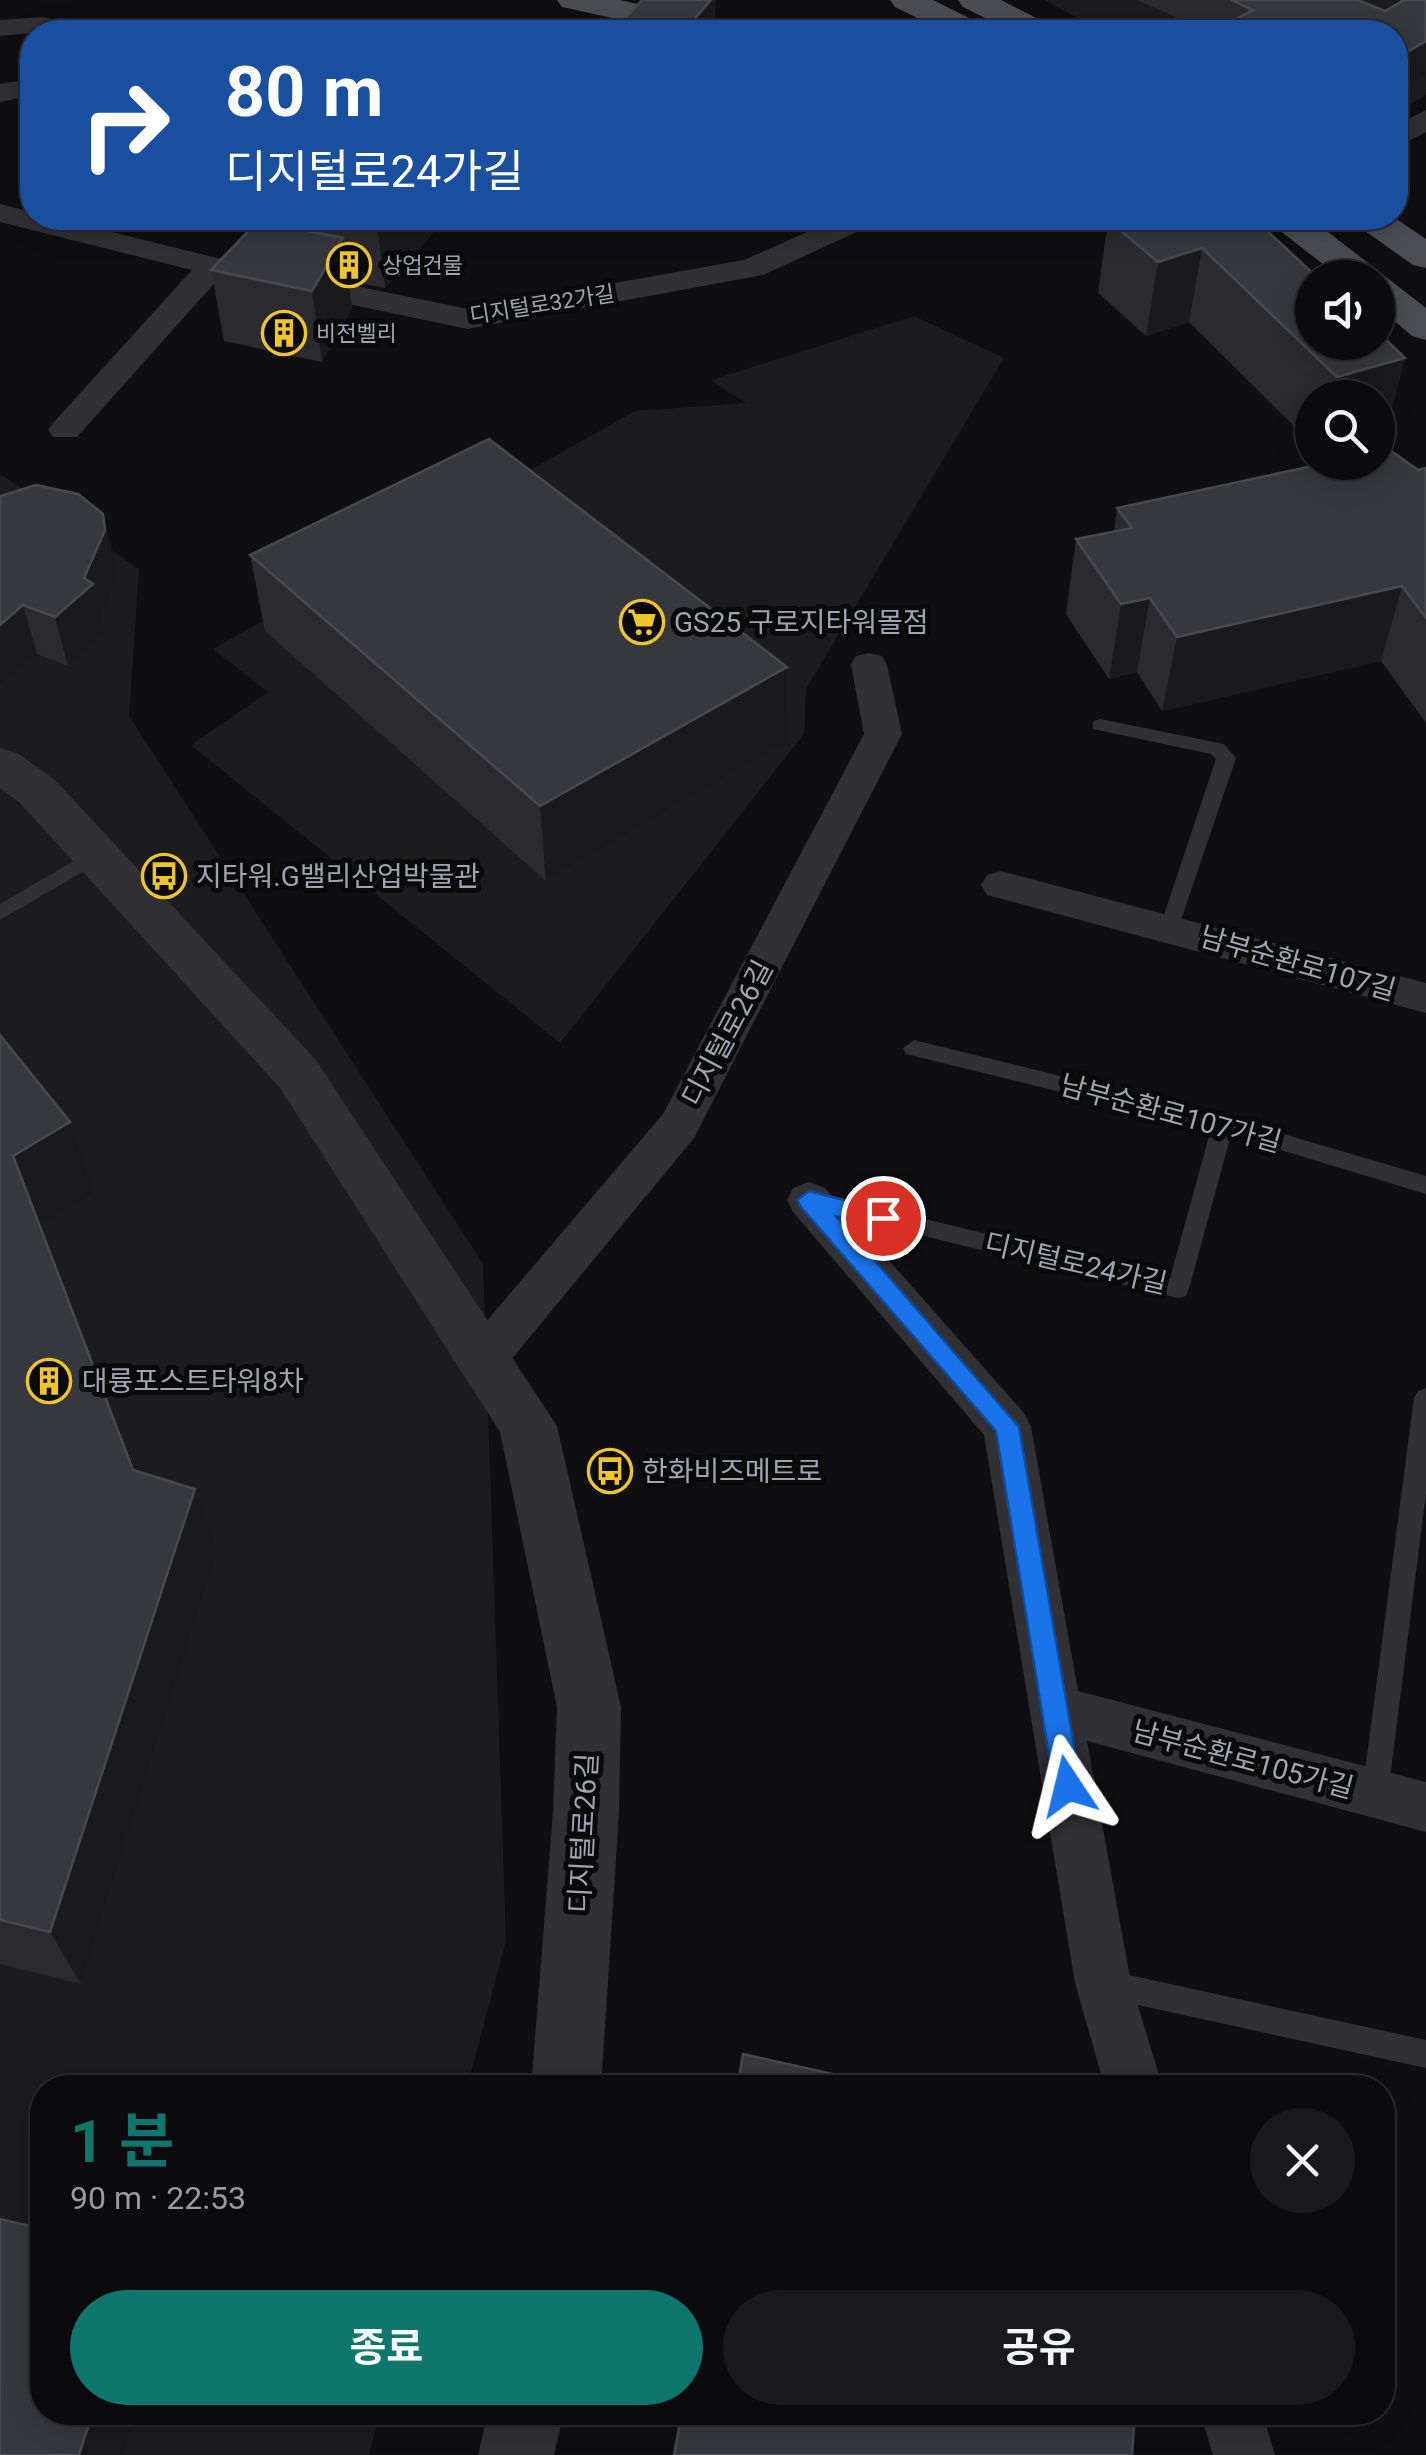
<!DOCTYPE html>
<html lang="ko">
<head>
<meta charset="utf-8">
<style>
	:root { --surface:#0b0b0d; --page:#19191b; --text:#f1f3f6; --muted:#9a9b9d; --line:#2b2b2e; --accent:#0f766e }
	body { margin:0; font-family:Roboto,"Noto Sans KR",sans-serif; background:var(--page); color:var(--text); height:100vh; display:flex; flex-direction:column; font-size:38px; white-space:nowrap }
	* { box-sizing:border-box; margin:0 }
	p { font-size:32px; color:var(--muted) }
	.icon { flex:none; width:55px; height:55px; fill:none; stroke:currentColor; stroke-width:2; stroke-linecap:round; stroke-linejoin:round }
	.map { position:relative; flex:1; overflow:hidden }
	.sheet { position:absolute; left:30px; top:2075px; width:1365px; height:350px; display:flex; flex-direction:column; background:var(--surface); border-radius:40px; box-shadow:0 5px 25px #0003,0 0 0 2px var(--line) }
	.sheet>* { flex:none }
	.banner { position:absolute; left:20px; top:20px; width:1388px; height:210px; border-radius:40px; box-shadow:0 5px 25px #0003,0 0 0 2px var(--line); background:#1a4fa0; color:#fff; overflow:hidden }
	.fabs { position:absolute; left:1295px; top:260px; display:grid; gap:20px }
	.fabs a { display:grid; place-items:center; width:100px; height:100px; border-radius:50%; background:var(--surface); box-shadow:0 5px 25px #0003,0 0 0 2px var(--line); font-size:50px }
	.pin { position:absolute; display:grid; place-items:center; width:85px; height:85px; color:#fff; margin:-42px; border:5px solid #fff; border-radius:50%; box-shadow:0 2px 10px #0007 }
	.me { position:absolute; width:110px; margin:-55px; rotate:350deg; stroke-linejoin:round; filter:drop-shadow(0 0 8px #0008) }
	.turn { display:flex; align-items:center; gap:35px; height:210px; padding:0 40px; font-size:45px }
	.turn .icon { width:130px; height:130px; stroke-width:2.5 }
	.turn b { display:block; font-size:70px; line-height:85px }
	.round { display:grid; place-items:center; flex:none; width:105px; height:105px; border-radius:52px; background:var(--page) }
	.head { display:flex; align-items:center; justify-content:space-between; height:170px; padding:0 40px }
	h1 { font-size:60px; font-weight:700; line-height:75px; color:var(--accent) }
	.cta { display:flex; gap:20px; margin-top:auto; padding:20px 40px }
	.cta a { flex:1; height:115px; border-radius:60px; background:var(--accent); color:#fff; font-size:40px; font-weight:700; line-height:115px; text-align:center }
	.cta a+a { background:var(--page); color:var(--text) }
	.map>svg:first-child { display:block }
	.built { fill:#1c1b1d }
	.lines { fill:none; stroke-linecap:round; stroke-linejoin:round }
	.service { fill:#303035; fill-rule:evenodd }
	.minor { fill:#303035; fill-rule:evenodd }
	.tertiary { fill:#303035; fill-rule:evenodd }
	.primary { fill:#4c4d54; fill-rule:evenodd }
	.wall { fill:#2b2b2f }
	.shaded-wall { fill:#1a1a1d }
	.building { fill:#37383d; stroke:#48494f; stroke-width:2.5 }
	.route { fill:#1a73e8; stroke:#114b97; stroke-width:2.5 }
	.labels { text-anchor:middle; stroke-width:10; stroke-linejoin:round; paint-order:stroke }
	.far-poi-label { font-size:22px; fill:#a0a3b1; stroke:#0a0a0b; text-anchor:start }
	.far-street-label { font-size:22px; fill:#a0a3b1; stroke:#0a0a0b }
	.poi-label { font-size:28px; fill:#a0a3b1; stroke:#0a0a0b; text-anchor:start }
	.street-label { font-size:28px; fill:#a0a3b1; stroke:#0a0a0b }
</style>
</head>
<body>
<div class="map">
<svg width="1426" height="2455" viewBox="0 0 1426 2455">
	<rect width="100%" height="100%" fill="#0f0f11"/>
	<!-- built -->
	<path class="built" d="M1044,0H1426V95L1395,114V32H1104Z
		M914,316L1004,358L806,689L804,734L560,1043L191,745L268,692L213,649L635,411L746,403L711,380Z
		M0,474L139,569L129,716L483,1264L506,1941L467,2087L42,2088V2412L380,2413L369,2455H0Z"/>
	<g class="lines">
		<!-- service -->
		<path class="service" d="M1100,719L1224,744L1236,758L1177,932L1170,934L1160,927L1216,759L1211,754L1093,729V721Z
			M96,848L103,850L106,855L103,860L0,920V904Z
			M914,1040L1223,1116L1426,1176V1194L1231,1135L1189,1289L1186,1296L1178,1298L809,1208L806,1202L809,1196L817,1193L1170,1278L1211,1129L906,1054L903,1048Z
			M1426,1388V1493L1388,1794L1384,1803L1375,1807L1366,1803L1362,1794L1414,1398L1418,1391Z
			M1106,1970L1426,2040V2068L1106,1998L1096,1994L1092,1984L1096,1974Z"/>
		<!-- minor -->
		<path class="minor" d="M42,17L52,19L56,25L52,31L0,36V20Z
			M32,79V96L0,102V84Z
			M1426,110V132L1395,148V126Z
			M0,204L32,212V218H55L213,257L468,309L744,260L839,218H878L874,224L763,275L468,329L220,277L77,437H53L48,430L53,423L192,270L0,222Z
			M869,653L882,656L887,665L902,734L694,1138L501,1372L484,1377L467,1372L461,1358L467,1344L663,1114L864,734L851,665L856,656Z
			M1001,871L1426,983V1013L987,895L981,885L987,875Z
			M809,1182L825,1188L1024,1413L1031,1427L1078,1691L1426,1782V1832L1087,1741L1131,1983L1163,2088H1105L1075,1983L984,1435L793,1212L787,1200L793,1188Z
			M1200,2412H1262L1275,2455H1213Z"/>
		<!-- tertiary -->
		<path class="tertiary" d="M0,748L17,753L54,779L316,1060L557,1426L621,1707L619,1812L601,2088H531L553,1812L557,1707L500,1432L280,1088L20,803L0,788Z
			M488,2412H564L554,2455H478Z"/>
		<!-- primary -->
		<path class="primary" d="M557,0H620L732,25L737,32H676L562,7Z
			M890,0H933L983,25L988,32H946L895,7Z
			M958,0H1001L1050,25L1055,32H1013L963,7Z
			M1269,218H1310L1426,308V340L1412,336L1378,307V278H1341L1274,226Z
			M1353,218H1395L1426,239V268L1413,265L1358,226Z"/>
	</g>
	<!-- wall -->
	<path class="wall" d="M1137,0H1358L1395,32H1210Z
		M282,218H446L385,288L348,281L352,308L322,362L224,341L211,270L283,226Z
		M531,218H591L581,229Z
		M1108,220L1271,226L1270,234L1405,358L1386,432L1378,398H1312V444L1189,322L1146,336L1098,293Z
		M1426,468V723L1381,661L1162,711L1137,672L1109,679L1066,614L1076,539L1114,531L1117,508Z
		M0,496L103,514L115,563L117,579L101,616L105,633L68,666L37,654L0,687Z
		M250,555L785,743L546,881L265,631Z
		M0,1035L70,1122L94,1193L40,1227L133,1470L217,1553L81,1984L0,1964Z"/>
	<!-- shaded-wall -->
	<path class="shaded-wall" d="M711,0H716L715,32H683Z
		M1426,41V74L1395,93V59Z
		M385,218H446L385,288L377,226Z
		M581,218H591L581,229Z
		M343,238L352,308L322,362L312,291Z
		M1202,248L1189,322L1146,336L1158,262Z
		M1405,358L1386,432L1378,434V398H1332L1337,377Z
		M103,514L115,563L117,579L101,616L105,633L68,666L55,617L84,578Z
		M1402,586L1381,661L1162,711L1177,637Z
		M1150,598L1137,672L1109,679L1121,604Z
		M23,605L37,654L0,687V625Z
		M787,667L785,743L546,881L540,806Z
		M70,1122L94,1193L40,1227L13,1156Z
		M195,1489L217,1553L81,1984L50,1932Z
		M93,2412H136L122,2455H79Z"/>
	<!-- building -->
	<path class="building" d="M642,0H711L683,32H613Z
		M1231,0H1358L1385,11L1404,0H1426V41L1395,59V32H1263L1234,20L1253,10Z
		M333,218H385L377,226Z
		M1116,218H1260L1271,226L1264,228L1318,278H1312V342H1378V332L1405,358L1337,377L1202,248L1158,262L1108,220Z
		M258,221L343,238L312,291L211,270Z
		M489,439L787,667L540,806L250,555Z
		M1390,450L1418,470L1426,468V618L1402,586L1177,637L1150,598L1121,604L1076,539L1132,528L1117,508L1331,462H1378V453Z
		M36,485L78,494L103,514L105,530L84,578L93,584L55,617L23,605L0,625V496Z
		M0,1035L70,1122L13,1156L133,1470L195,1489L50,1932L0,1920Z
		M743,2054L846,2077L845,2088H737Z
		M0,2219L42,2229V2412H93L79,2455H0Z
		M682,2412H1135L1132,2455H674Z"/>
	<!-- route -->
	<path class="route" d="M809,1191L891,1212L894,1218L883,1227L836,1216L1019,1427L1081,1786L1077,1795L1068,1799L1058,1795L1054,1786L996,1431L801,1207L797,1200Z"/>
	<!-- icons -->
	<defs>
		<symbol id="building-ring" viewBox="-11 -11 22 22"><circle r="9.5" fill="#0a0a0b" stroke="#eec62a" stroke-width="1.5"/><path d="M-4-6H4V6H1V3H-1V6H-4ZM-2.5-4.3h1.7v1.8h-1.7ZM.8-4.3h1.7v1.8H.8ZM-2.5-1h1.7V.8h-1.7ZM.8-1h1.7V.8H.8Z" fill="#eec62a"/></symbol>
		<symbol id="supermarket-ring" viewBox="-11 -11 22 22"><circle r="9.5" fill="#0a0a0b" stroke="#eec62a" stroke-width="1.5"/><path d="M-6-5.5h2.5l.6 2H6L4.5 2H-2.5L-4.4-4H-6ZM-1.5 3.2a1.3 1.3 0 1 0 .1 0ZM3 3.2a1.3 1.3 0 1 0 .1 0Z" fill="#eec62a"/></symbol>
		<symbol id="bus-ring" viewBox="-11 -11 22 22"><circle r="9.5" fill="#0a0a0b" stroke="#eec62a" stroke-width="1.5"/><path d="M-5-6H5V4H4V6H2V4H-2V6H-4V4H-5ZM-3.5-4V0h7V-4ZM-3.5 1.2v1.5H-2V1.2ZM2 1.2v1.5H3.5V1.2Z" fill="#eec62a"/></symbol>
	</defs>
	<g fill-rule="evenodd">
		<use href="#building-ring" x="324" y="240" width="50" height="50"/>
		<use href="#building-ring" x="259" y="308" width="50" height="50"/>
		<use href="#supermarket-ring" x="617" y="597" width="50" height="50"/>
		<use href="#bus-ring" x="139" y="851" width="50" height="50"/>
		<use href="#building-ring" x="24" y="1356" width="50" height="50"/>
		<use href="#bus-ring" x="585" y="1446" width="50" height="50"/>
	</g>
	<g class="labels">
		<!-- far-poi labels -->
		<g class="far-poi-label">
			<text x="382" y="273">상업건물</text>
			<text x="316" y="341">비전벨리</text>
		</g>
		<!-- far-street labels -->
		<g class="far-street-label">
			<text transform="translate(542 304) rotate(-9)" y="8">디지털로32가길</text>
		</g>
		<!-- poi labels -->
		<g class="poi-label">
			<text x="674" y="632">GS25 구로지타워몰점</text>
			<text x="196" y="886">지타워.G밸리산업박물관</text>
			<text x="82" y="1391">대륭포스트타워8차</text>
			<text x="642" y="1481">한화비즈메트로</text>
		</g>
		<!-- street labels -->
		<g class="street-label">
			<text transform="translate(1298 963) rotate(16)" y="10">남부순환로107길</text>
			<text transform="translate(727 1033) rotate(-62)" y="10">디지털로26길</text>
			<text transform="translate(1171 1113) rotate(15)" y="10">남부순환로107가길</text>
			<text transform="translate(1076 1263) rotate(13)" y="10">디지털로24가길</text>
			<text transform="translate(1243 1759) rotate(15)" y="10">남부순환로105가길</text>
			<text transform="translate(583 1833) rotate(-87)" y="10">디지털로26길</text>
		</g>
	</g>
</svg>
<div class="fabs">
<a><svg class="icon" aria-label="sound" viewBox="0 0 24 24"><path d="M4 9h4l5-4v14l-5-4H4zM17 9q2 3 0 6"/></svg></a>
<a><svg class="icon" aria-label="search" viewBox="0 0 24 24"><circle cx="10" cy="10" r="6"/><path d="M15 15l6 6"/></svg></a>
</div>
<div class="pin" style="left:883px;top:1218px;background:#d93025"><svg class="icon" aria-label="arrive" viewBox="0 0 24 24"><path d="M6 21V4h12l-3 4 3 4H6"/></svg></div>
<svg class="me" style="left:1068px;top:1786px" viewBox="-20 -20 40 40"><path d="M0-17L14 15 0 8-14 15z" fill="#1a73e8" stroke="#fff" stroke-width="4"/></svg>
<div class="banner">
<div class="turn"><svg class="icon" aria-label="right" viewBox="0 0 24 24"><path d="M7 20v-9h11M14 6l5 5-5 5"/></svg><div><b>80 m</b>디지털로24가길</div></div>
</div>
<section class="sheet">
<div class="head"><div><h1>1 분</h1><p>90 m · 22:53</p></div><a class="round"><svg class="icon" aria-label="close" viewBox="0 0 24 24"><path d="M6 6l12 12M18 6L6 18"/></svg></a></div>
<div class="cta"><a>종료</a><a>공유</a></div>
</section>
</div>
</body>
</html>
